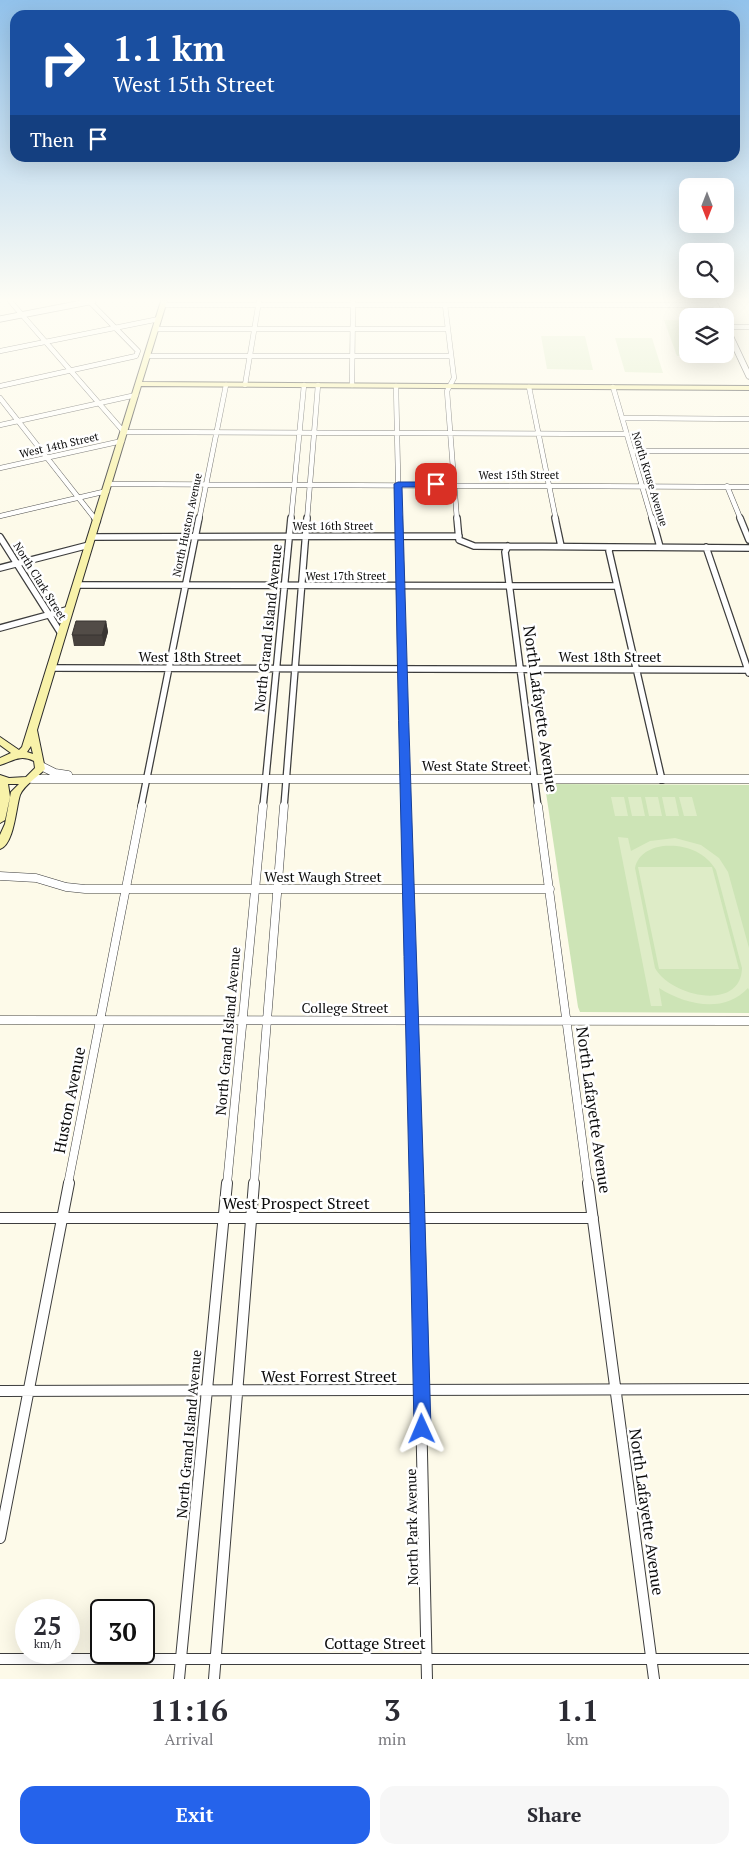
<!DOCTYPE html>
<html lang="en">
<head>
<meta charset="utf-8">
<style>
	:root { --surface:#fff; --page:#f7f7f7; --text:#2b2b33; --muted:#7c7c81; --accent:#2563eb }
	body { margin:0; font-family:"PT Serif",serif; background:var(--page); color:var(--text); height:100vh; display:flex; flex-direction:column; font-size:19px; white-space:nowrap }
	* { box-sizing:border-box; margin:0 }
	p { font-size:16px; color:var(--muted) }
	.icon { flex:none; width:28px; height:28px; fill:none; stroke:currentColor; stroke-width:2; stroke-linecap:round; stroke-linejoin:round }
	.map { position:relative; height:1679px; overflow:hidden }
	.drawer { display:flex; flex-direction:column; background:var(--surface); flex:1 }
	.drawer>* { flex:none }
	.banner { position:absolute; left:10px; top:10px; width:730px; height:152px; border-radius:15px; box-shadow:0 5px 20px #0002; background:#1a4fa0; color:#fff; overflow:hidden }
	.needle { width:32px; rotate:180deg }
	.tools { position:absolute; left:679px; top:178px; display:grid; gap:10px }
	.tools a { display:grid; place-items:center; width:55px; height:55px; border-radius:10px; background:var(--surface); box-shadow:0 5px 20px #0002; font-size:25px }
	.speed { position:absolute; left:15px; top:1599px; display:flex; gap:10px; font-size:25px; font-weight:700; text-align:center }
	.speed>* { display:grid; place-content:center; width:65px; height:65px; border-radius:50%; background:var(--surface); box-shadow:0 5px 20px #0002; line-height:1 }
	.speed small { font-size:12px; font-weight:400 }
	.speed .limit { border:2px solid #111; border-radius:8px; background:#fff; color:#111 }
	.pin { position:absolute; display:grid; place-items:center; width:42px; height:42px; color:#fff; margin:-21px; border-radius:10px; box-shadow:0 2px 8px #0006 }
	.me { position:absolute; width:55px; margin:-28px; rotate:359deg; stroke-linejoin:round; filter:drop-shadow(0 0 4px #0008) }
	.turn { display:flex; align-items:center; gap:18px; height:105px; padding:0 20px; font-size:22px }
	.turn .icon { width:65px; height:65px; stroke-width:2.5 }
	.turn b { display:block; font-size:35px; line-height:42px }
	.then { display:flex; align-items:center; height:48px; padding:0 20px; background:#0003; gap:10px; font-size:19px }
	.eta { display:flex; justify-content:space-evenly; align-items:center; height:85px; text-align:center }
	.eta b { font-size:30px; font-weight:800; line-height:35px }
	.primary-button { display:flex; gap:10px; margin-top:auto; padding:10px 20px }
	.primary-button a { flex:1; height:58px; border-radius:15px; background:var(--accent); color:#fff; font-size:20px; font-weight:800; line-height:58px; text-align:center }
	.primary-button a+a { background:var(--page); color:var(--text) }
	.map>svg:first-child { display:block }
	.green { fill:#cde4b6 }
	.pitch { fill:#deecc7; fill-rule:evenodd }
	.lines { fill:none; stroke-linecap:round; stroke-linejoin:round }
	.minor-far3-casing { stroke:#3d3d3d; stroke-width:5.5 }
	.minor-far2-casing { stroke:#3d3d3d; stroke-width:8 }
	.minor-far1-casing { stroke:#3d3d3d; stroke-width:9 }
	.minor-casing { stroke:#3d3d3d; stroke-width:12 }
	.tertiary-far1-casing { stroke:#3d3d3d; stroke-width:7 }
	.tertiary-casing { stroke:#3d3d3d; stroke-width:9 }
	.secondary-casing { stroke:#2c2c2c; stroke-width:2 }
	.minor-far3 { stroke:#fff; stroke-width:4.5 }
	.minor-far2 { stroke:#fff; stroke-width:5.5 }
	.minor-far1 { stroke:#fff; stroke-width:8 }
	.minor { stroke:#fff; stroke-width:10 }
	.tertiary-far1 { stroke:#fff; stroke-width:5.5 }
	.tertiary { stroke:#fff; stroke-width:8 }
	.secondary { fill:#f8f2a9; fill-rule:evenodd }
	.wall { fill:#47413d }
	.shaded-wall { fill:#393532 }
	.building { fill:#524c47; stroke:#393532 }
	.route { fill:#2563eb; stroke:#184099 }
	.labels { text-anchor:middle; stroke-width:5; stroke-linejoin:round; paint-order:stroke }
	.far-street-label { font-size:11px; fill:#0a0a0a; stroke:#fff }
	.street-label { font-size:14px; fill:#0a0a0a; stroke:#fff }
	.near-street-label { font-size:16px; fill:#0a0a0a; stroke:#fff }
</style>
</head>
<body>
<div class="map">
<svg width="749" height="1679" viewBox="0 0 749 1679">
	<rect width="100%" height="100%" fill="#fdfae9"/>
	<!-- green -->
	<path class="green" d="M547,784L749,785V1013L580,1012L578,1007L545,786Z"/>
	<!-- pitch -->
	<path class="pitch" d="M664,320H687L688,354H723L724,356H677Z
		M541,336H585L593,370L547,369Z
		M615,338H652L663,373L625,372Z
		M611,797H624L628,816H615Z
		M628,797H641L645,816H632Z
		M645,797H658L662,816H649Z
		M662,797H675L679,816H666Z
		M679,797H692L697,816H684Z
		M618,837L628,838L631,851L650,841L675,838L701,845L719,858L728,872L749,948V990L748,988C724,1014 686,1005 659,988L662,1006H651ZM663,846C684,844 705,851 716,870L742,968C741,1012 671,997 655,968L635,868C638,854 650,848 663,846Z
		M638,867H712L739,969H659Z"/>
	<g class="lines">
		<defs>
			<path id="minor-far3" d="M10,301L124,432L626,434
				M163,305H715
				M445,305L454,378L447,391L457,520
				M726,327H749
				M156,329H448
				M0,351L159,319
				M148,356H451
				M245,385L259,301
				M352,385L353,301
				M0,386L136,356L138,351L89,301
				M396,386L399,520
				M529,387L556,520
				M613,387L652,520
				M0,398L96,520
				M622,418L749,419
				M0,425L136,395
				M632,451H749
				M0,468L122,441
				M109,484L749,487
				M727,486L741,520
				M0,516L107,491
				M199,520L226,385
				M291,520L304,385
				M307,520L318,385"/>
			<path id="minor-far2" d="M95,518L97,521
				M399,518L406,807
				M457,518L459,540L474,546L749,548
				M555,518L561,546
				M652,518L660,547
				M740,518L749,540
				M0,537L62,635
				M92,537L459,536
				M508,546L505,552L538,807
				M610,547L609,551L662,780
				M706,547L749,673
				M0,568L89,545
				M77,585L616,586
				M0,628L70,609
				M51,668L749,670
				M141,807L199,518
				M263,807L291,518
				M284,807L307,518"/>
			<path id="minor-far1" d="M406,806L416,1184
				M538,806L588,1184
				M0,876L36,878L66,887L85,889H550
				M0,1020L749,1021
				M68,1184L142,806
				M227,1184L263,806
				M254,1184L284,806"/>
			<path id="minor" d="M416,1183L427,1679
				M588,1183L654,1679
				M0,1218H593
				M0,1391L749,1389
				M0,1538L69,1183
				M0,1659H749
				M179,1679L227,1183
				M214,1679L254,1183"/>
			<path id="tertiary-far1" d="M713,301L721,316
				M0,319L93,301
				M725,325L749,376"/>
			<path id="tertiary" d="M41,766L55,773L68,775
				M32,779H749"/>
			<path id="secondary" d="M161,301H167L142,382L749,386V390L141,386L37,730L45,769C38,777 24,785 20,795C16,807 14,845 0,849V835L5,824L11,792L19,784H8L10,797L5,820L0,823V775L9,778L26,777L35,768L34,761C20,754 13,761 0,765V758L11,753L0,745V737L19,750L22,747ZM31,746L33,754L27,752Z"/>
		</defs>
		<!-- minor-far3 casing -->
		<use href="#minor-far3" class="minor-far3-casing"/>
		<!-- minor-far2 casing -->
		<use href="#minor-far2" class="minor-far2-casing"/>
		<!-- minor-far1 casing -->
		<use href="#minor-far1" class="minor-far1-casing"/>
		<!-- minor casing -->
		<use href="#minor" class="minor-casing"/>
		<!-- tertiary-far1 casing -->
		<use href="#tertiary-far1" class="tertiary-far1-casing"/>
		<!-- tertiary casing -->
		<use href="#tertiary" class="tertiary-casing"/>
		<!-- secondary casing -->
		<use href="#secondary" class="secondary-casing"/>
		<!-- minor-far3 -->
		<use href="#minor-far3" class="minor-far3"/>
		<!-- minor-far2 -->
		<use href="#minor-far2" class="minor-far2"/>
		<!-- minor-far1 -->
		<use href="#minor-far1" class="minor-far1"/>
		<!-- minor -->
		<use href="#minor" class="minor"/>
		<!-- tertiary-far1 -->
		<use href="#tertiary-far1" class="tertiary-far1"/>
		<!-- tertiary -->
		<use href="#tertiary" class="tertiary"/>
		<!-- secondary -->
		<use href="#secondary" class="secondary"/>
	</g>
	<!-- wall -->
	<path class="wall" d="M106,621L108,632L104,646H74L72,635Z"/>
	<!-- shaded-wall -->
	<path class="shaded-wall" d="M106,621L108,632L104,646L102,635Z"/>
	<!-- building -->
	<path class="building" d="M76,621H106L102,635H72Z"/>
	<!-- sky -->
	<linearGradient id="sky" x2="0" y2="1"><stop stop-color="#92c2eb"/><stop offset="0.56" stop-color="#fefdf5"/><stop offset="1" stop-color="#fefdf5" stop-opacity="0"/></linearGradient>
	<rect width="749" height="536" fill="url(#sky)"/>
	<!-- route -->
	<path class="route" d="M398,482H436L440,484L436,487H402C410,801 423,1115 431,1429L428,1435L422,1438L416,1435L414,1429C409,1114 399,799 394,484Z"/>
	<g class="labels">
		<!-- far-street labels -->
		<g class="far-street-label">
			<text transform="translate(59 445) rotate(-13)" y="4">West 14th Street</text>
			<text x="519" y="479">West 15th Street</text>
			<text transform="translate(650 479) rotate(73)" y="4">North Kruse Avenue</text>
			<text transform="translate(187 525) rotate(-78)" y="4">North Huston Avenue</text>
			<text x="333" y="530">West 16th Street</text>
			<text x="346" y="580">West 17th Street</text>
			<text transform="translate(40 581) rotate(58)" y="4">North Clark Street</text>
		</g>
		<!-- street labels -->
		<g class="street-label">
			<text transform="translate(268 628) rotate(-84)" y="5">North Grand Island Avenue</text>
			<text x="190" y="662">West 18th Street</text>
			<text x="610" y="662">West 18th Street</text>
			<text x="475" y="771">West State Street</text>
			<text x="323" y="882">West Waugh Street</text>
			<text x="345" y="1013">College Street</text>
			<text transform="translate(228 1031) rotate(-85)" y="5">North Grand Island Avenue</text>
			<text transform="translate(189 1434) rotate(-85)" y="5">North Grand Island Avenue</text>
			<text transform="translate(412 1527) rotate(-91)" y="5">North Park Avenue</text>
		</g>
		<!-- near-street labels -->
		<g class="near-street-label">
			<text transform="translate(541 709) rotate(82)" y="6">North Lafayette Avenue</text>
			<text transform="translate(69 1100) rotate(-79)" y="6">Huston Avenue</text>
			<text transform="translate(594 1110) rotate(82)" y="6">North Lafayette Avenue</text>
			<text x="296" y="1209">West Prospect Street</text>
			<text x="329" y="1382">West Forrest Street</text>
			<text transform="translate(647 1512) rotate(82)" y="6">North Lafayette Avenue</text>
			<text x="375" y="1649">Cottage Street</text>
		</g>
	</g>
</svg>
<div class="tools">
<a><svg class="needle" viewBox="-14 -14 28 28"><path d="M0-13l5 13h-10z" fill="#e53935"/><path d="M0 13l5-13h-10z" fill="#7c7c81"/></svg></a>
<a><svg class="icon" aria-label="search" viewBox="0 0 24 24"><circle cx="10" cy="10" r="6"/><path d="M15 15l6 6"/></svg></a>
<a><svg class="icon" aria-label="layers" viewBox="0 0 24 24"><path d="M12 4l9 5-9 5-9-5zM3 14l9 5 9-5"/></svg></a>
</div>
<div class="speed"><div>25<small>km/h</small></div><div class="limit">30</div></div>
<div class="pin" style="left:436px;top:484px;background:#d93025"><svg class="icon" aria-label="arrive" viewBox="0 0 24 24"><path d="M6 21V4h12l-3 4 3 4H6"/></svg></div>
<svg class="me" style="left:422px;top:1429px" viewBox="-20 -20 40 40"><path d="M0-17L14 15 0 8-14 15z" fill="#2563eb" stroke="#fff" stroke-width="4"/></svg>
<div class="banner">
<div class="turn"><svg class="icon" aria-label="right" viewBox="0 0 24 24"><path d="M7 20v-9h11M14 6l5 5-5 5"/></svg><div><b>1.1 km</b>West 15th Street</div></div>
<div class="then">Then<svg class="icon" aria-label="arrive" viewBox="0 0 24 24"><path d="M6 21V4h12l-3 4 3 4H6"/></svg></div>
</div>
</div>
<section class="drawer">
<div class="eta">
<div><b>11:16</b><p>Arrival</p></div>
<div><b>3</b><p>min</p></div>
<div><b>1.1</b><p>km</p></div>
</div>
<div class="primary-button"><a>Exit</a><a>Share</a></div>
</section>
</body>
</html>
